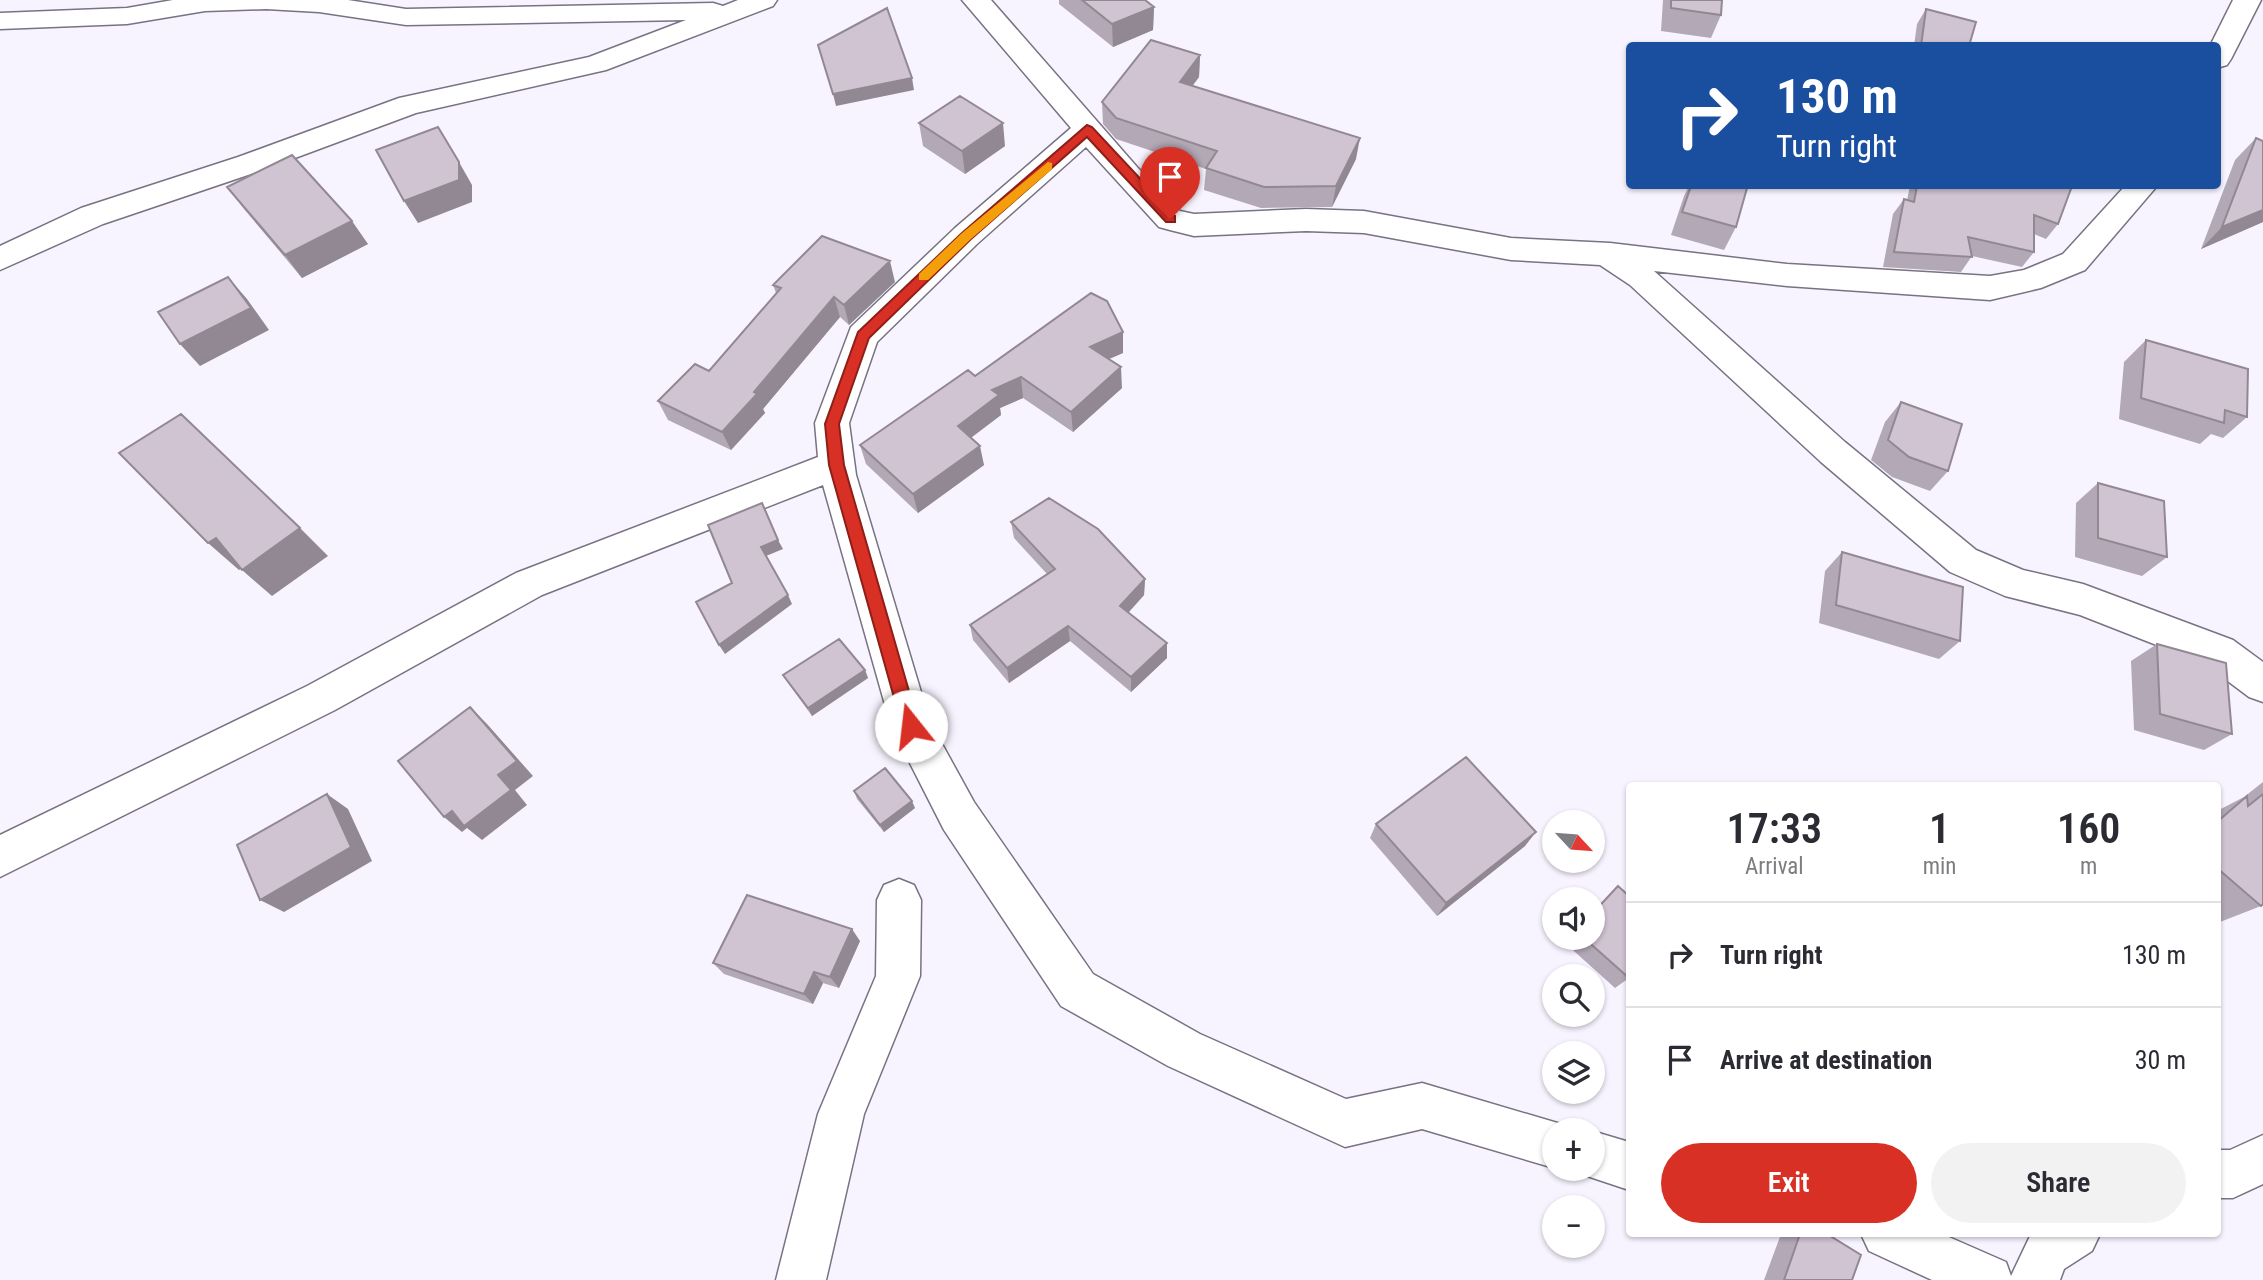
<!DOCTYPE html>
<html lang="en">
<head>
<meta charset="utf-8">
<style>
	:root { --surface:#fff; --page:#f2f2f3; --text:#2b2b33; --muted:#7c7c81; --line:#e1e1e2; --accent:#d93025 }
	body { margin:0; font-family:"Roboto Condensed",sans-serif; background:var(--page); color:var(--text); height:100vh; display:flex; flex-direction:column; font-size:26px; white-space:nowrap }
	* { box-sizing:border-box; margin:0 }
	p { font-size:23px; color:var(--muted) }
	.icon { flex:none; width:38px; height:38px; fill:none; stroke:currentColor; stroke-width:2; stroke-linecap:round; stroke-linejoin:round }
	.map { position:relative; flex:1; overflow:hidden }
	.side { position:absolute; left:1626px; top:782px; width:595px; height:455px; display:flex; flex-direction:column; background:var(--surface); border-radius:7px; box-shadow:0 2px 5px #0004 }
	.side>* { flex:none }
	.banner { position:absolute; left:1626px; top:42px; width:595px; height:147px; border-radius:7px; box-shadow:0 2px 5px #0004; background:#1a4fa0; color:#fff; overflow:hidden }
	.needle { width:46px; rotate:116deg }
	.buttons { position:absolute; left:1542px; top:810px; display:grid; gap:14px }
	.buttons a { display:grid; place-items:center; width:63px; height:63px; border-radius:50%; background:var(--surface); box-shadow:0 2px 5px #0004; font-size:35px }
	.pin { position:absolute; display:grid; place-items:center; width:60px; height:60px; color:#fff; margin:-72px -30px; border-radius:50% 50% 50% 0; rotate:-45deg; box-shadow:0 0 7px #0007 }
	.pin .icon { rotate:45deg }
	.me { position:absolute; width:77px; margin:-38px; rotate:344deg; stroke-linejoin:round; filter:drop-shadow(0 0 5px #0008) }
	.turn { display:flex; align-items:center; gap:24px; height:147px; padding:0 35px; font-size:32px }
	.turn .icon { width:91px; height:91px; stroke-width:2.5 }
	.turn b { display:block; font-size:49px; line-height:60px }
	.eta { display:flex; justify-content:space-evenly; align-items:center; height:119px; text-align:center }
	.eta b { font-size:42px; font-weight:600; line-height:49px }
	.primary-button { display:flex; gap:14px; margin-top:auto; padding:14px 35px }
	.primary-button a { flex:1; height:80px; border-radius:42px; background:var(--accent); color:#fff; font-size:28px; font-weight:600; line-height:80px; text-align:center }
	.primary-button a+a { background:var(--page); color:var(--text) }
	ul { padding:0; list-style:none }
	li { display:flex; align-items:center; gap:21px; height:105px; padding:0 35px; border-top:2px solid var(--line) }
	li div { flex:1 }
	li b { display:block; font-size:26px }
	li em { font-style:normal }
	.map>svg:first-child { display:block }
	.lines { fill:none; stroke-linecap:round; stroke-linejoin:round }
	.minor-casing { stroke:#787282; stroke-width:3 }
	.minor { fill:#fff; fill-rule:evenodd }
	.wall { fill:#b3a8b5 }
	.shaded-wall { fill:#928893 }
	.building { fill:#d0c3d2; stroke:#928893; stroke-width:2 }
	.route { fill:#d93025; stroke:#8d1f18; stroke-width:2 }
	.slow { fill:#f59e0b }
</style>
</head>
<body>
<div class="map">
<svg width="2263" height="1280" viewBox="0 0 2263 1280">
	<rect width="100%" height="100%" fill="#f8f4ff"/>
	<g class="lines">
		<defs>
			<path id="minor" d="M173,0H348L406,9L713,3L723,6L738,0H777L773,6L606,70L416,113L260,171L103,224L0,270V246L81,208L238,157L399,98L589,57L686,20L406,25L319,12L266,9L205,11L127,24L0,29V13L127,8Z
				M962,0H991L1137,167L1180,211L1194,214L1306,209L1364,211L1511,238L1610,243L1787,264L1990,276L2024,270L2063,254L2125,186H2157L2085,270L2041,288L1990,300L1787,286L1654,271L1845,442L1976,550L2023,570L2083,584L2233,640L2263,662V702L2249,697L2205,664L2080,615L2005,596L1950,572L1821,462L1630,285L1600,265L1511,260L1364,233L1306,231L1194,236L1170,230L1159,227L1086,147L977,244L877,342L849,423L856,475L930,722L974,802L1093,974L1200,1034L1346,1099L1422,1083L1571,1127L1572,1130H1554V1168L1422,1129L1345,1147L1168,1066L1061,1006L944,830L891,726L823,485L542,595L335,710L0,877V835L307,686L516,573L818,457L815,423L851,327L955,228L1071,128Z
				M2233,0H2261L2231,59L2227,65L2217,68V46H2210Z
				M899,879L914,885L921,900L920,976L864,1114L826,1280H776L818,1114L876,976L877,900L884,885Z
				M1592,1131L1629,1142V1190L1575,1172L1574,1169H1592Z
				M2263,1135V1184L2233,1198H2217V1150H2230Z
				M1861,1234H1942L2006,1262L2011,1276L2031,1234H2100L2092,1251L2064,1269L2060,1280H1932L1869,1251Z"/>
		</defs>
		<!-- minor casing -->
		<use href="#minor" class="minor-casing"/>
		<!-- minor -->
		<use href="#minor" class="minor"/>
	</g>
	<!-- wall -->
	<path class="wall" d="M1059,0H1145L1154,7L1153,30L1113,47L1059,4Z
		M1663,0H1722L1721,15L1711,38L1661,31Z
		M1926,9L1969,46H1914L1917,24Z
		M1200,55L1199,77L1192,86L1356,159L1332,207L1261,208L1204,190L1206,169L1116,139L1103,124L1102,102Z
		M919,123L1005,146L965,174L923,146Z
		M2256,138L2263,222L2201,249L2235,160Z
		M1689,186H1736V227L1724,250L1671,235L1684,196Z
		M1910,186H2072L2058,224L2046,239L2034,234V252L2022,267L1972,256L1961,272L1883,267L1893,214L1904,199L1907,200Z
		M227,187L368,244L302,278L244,209Z
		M895,282L849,325L840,317L763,409L765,413L731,450L668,420L658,401L709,371L776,293L773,285Z
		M2146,340L2247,417L2223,438L2211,434L2200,444L2119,419L2124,362Z
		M1123,353L1109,359L1122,388L1073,432L1023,398L1000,408L1001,415L971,438L984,465L918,513L866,464L860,445L975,376Z
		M1901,402L1948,471L1930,491L1892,477L1871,460L1885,422Z
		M2098,483L2167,557L2142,576L2075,557L2076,503Z
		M1011,522L1145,579L1144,595L1128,613L1167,658L1131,692L1070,641L1009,683L973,640L970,625L1047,574L1014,538Z
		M1842,552L1960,641L1939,659L1819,623L1825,571Z
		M2157,644L2232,734L2204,750L2134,730L2131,661Z
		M865,670L868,678L812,716L788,683L783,675Z
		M2263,782V904L2261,906L2220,922L2217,920V811L2244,797Z
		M854,791L915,808L884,832L857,799Z
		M1376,824L1525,846L1437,916L1370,838Z
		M1618,886L1629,978L1615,988L1565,943L1570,938H1592V913Z
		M860,941L839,988L823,983L813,1004L724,974L713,963Z
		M1781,1234H1827L1852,1280H1764Z"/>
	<!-- shaded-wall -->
	<path class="shaded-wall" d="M1154,7L1153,30L1113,47L1112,24Z
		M1200,55L1199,77L1179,104L1180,82Z
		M912,78L914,90L836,106L833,94Z
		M1003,123L1005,146L965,174L962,151Z
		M1360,138L1356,159L1332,207L1336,186Z
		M459,162L472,185V202L418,223L404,201Z
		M2263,210V222L2201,249L2222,227Z
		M352,221L368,244L302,278L285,255Z
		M890,261L895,282L849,325L844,305Z
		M228,277L247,299L269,330L200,366L180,344Z
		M834,297L840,317L763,409L765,413L731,450L722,432Z
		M1123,332V353L1090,367V347Z
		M1121,367L1122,388L1073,432L1071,412Z
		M1021,377L1023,398L1000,408L1001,415L961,445L958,426L992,390Z
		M980,446L984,465L918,513L913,494Z
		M300,528L328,556L272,596L242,570Z
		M216,538L247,565L239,570L208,543Z
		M778,540L783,549L766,556L761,547Z
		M1145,579L1144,595L1120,622V606Z
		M788,595L792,604L725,654L719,645Z
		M1068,626L1070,641L1009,683L1007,668Z
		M1167,643V658L1131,692V677Z
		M865,670L868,678L812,716L808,708Z
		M470,707L487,724L533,776L515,790L527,805L482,840L467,828L462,832L444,817L498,775Z
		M327,794L348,809L372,861L284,912L260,900Z
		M912,801L915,808L884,832L880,825Z
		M1536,832L1525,846L1437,916L1446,903Z
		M852,929L860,941L839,988L830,977Z
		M814,972L823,983L813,1004L804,994Z"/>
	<!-- building -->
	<path class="building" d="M1082,0H1145L1154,7L1112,24Z
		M1671,0H1722L1721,15L1671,8Z
		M887,8L912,78L833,94L818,45Z
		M1926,9L1976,22L1969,46H1921Z
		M1151,40L1200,55L1180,82L1360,138L1336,186L1264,187L1206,168L1217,151L1116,118L1102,102Z
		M960,96L1003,123L962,151L919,123Z
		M438,127L459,162V180L404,201L376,150Z
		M2256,138L2263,141V210L2222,227Z
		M292,155L352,221L285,255L227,187Z
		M1691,186H1736L1747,188L1736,227L1682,212Z
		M1917,186H2072L2058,224L2034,215V252L1968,237L1972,257L1894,252L1904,199L1914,202Z
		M822,236L890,261L844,305L834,297L754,392L757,394L722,432L658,401L695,364L709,371L781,288L773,285Z
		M228,277L251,308L180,344L158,312Z
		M1091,293L1107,301L1123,332L1090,347L1121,367L1071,412L1021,377L992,390L999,395L958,426L980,446L913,494L860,445L968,370L975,376Z
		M2146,340L2248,369L2247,417L2225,410L2224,423L2141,398Z
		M1901,402L1962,424L1948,471L1909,457L1888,440Z
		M181,414L300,528L242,570L216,538L208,543L119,453Z
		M2098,483L2164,501L2167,557L2098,538Z
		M1049,498L1098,529L1145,579L1120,606L1167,643L1131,677L1068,626L1007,668L970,625L1055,569L1011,522Z
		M762,503L778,540L761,547L788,595L719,645L696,602L732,583L708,525Z
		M1842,552L1963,587L1960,641L1836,605Z
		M839,639L865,670L808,708L783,675Z
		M2157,644L2226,663L2232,734L2160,714Z
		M470,707L517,761L498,775L511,790L464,826L452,811L444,817L398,761Z
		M1466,757L1536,832L1446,903L1376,824Z
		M885,768L912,801L880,825L854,791Z
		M327,794L351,847L260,900L237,845Z
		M2263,794V904L2261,906L2217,868V822L2247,796L2248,806Z
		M1618,886L1629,896V978L1584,938H1592V914Z
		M747,895L852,929L830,977L814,972L804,994L713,963Z
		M1800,1234H1827L1861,1255L1852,1280H1784Z"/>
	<!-- route -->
	<path class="route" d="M1087,125L1092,127L1175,216V222H1166L1087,137L971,239L869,338L839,424L844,465L919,726L917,731L911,734L905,731L902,726L829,465L825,424L858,332L962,233Z"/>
	<!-- slow -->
	<path class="slow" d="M1048,162L1052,163V169L971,239L928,280H919V274L962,233Z"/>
</svg>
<div class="buttons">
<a><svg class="needle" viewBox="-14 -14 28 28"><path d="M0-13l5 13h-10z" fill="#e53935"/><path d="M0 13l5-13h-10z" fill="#7c7c81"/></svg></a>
<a><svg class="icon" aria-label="sound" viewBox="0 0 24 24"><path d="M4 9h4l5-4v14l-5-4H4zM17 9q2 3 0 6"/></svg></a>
<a><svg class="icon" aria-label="search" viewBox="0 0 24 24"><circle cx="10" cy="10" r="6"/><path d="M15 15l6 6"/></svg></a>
<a><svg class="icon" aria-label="layers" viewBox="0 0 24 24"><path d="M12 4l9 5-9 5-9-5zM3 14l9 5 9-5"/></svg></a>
<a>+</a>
<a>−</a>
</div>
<div class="pin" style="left:1170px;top:219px;background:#d93025"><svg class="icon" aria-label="arrive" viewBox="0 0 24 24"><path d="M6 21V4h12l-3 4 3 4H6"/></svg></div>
<svg class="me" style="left:911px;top:726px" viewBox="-20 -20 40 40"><circle r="19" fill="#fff"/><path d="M0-13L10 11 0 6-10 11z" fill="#d93025"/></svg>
<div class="banner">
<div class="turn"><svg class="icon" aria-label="right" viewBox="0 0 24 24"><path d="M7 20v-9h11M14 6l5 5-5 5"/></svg><div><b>130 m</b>Turn right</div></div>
</div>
<section class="side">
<div class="eta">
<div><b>17:33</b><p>Arrival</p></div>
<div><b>1</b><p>min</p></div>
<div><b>160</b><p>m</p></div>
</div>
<ul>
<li><svg class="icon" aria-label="right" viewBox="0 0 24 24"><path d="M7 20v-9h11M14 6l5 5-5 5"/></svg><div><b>Turn right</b></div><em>130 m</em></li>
<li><svg class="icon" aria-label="arrive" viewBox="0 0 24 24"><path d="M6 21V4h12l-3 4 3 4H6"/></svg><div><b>Arrive at destination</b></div><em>30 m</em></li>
</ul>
<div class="primary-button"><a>Exit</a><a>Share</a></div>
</section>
</div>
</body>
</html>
